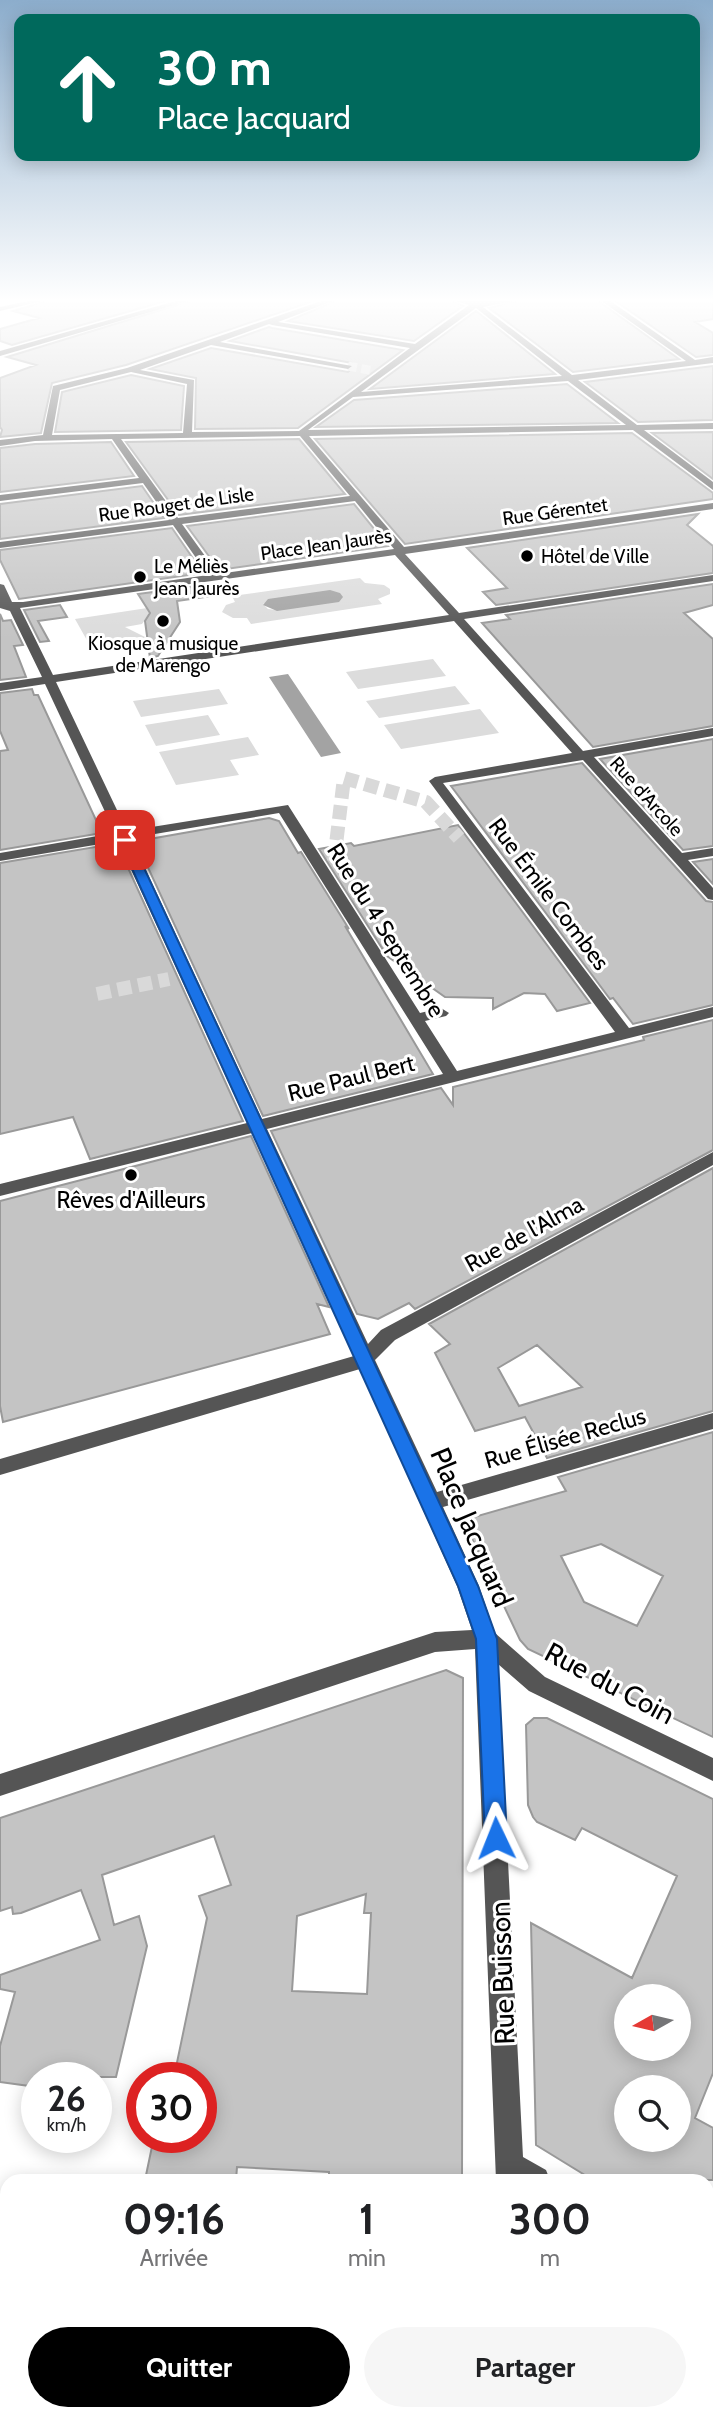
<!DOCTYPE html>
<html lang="fr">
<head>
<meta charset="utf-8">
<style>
	:root { --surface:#fff; --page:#f6f6f6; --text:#202124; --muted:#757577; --accent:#000 }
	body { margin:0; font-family:Cabin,sans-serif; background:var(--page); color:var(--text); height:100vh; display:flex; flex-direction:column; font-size:26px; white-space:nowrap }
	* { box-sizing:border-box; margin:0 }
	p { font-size:23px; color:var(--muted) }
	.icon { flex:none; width:38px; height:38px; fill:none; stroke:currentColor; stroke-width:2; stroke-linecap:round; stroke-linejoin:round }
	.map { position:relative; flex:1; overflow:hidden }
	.panel { position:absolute; left:0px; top:2174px; width:714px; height:247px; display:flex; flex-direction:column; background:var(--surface); border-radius:21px 21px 0 0; box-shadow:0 4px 18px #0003 }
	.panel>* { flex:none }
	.top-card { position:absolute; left:14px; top:14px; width:686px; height:147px; border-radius:14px; box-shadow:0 4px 18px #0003; background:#00695c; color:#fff; overflow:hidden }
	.needle { width:46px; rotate:262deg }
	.fabs { position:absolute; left:614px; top:1984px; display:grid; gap:14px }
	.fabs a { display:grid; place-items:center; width:77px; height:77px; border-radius:50%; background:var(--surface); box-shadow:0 4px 18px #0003; font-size:35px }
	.speed { position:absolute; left:21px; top:2062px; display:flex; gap:14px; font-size:35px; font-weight:700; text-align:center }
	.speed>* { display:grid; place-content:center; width:91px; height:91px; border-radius:50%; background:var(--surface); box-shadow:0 4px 18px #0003; line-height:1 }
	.speed small { font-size:18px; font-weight:400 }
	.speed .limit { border:10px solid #d22; background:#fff; color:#111 }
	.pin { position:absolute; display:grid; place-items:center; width:60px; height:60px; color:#fff; margin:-30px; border-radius:14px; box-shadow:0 4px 10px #0006 }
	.me { position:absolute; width:77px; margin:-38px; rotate:358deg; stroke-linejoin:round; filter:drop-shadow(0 0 5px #0008) }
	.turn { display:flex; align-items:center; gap:24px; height:147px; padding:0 28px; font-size:32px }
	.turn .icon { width:91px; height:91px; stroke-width:2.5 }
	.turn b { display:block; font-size:49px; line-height:60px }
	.eta { display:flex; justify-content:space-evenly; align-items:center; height:119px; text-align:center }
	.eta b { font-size:42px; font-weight:800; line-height:49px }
	.primary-button { display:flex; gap:14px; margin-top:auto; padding:14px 28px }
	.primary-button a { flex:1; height:80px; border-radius:42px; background:var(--accent); color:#fff; font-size:28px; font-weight:800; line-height:80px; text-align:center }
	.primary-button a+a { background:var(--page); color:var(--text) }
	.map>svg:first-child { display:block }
	.green { fill:#dcdcdc; fill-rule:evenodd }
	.water { fill:#a3a3a3 }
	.building { fill:#c4c4c4; stroke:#999; stroke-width:2; fill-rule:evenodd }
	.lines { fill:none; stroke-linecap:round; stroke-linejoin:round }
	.minor-tunnel-far1 { stroke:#d9d9d9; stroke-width:9; stroke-dasharray:9 4.5; stroke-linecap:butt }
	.minor-tunnel { stroke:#d9d9d9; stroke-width:14; stroke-dasharray:14 7; stroke-linecap:butt }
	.minor { fill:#555; fill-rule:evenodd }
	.route { fill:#1a73e8; stroke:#114b97; stroke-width:2 }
	.poi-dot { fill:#000; stroke:#fff; stroke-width:2.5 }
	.labels { text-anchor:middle; stroke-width:6; stroke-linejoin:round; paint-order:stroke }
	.far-street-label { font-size:19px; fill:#000; stroke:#fff }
	.far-poi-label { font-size:19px; fill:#000; stroke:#fff; text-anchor:start }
	.street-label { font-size:23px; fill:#000; stroke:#fff }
	.poi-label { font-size:23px; fill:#000; stroke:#fff }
	.near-street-label { font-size:28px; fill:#000; stroke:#fff }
</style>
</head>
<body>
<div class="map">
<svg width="713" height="2420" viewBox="0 0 713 2420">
	<rect width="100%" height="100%" fill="#fff"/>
	<!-- green -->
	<path class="green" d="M360,578L365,583L384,585L390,589V594L378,599L382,604L251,624L247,618H233L222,612L226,605L235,602L232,596ZM331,592L340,593L338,601L276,610L268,609L263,604L269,601Z
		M154,607L142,624L125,627L145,637L175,639L93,651L75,619Z
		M433,659L446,676L358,689L346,672Z
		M455,686L470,704L379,718L366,701Z
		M219,689L228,704L141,717L133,701Z
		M480,709L499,733L401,749L384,725Z
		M208,715L220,735L156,746L145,725Z
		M248,737L259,755L230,760L239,775L176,785L159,752Z"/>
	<!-- water -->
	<path class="water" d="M330,590L340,593L343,597L339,602L277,611L263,605L268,599Z
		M288,674L341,753L321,757L269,677Z"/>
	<!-- building -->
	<path class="building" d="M50,300H169L12,345L0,341V329L39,318L13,311Z
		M194,300H316L126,365L52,383L41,433L0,437L2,430L0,427V378L36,365L7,357Z
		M338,300H450L463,306L414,341L288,321Z
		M523,300H597L679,359L573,372L489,308Z
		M614,300H713V319L695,322L713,333V355L696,357Z
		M476,311L555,374L370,389Z
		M269,327L272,328L403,350L298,428L195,429L196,378L150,369L211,348L348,372L355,366L352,363L230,341Z
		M713,366V420L638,422L585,382Z
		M131,375L184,386L181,430L55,432L62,392Z
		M567,384L618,423L316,427L354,400Z
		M713,432V479L652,433Z
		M632,433L713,493V499L405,544L315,439Z
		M299,439L345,494L179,515L126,442Z
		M111,442L134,476L0,492V448L35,444Z
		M142,486L164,518L0,539V504Z
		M354,504L388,546L219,570L187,526Z
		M698,514L687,525L713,546V573L496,605L483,592L507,588L467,548Z
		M172,528L203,573L19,599L0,560V550Z
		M713,584V605L684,613L713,639V726L593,747L482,623L510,619L506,615Z
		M204,585L212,596L177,601L180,622L158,656L150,658L145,621L150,613L138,594Z
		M60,605L67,617L38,621L49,641L40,642L24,610Z
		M0,614L3,621L11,620L23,645L14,646L26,677L0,680Z
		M32,689L34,695H38L102,833L0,850V751L8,750L0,731V693Z
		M713,739V846L683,850L600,759Z
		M582,763L706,901L713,902V1005L633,1024L613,998L610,999L451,786Z
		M269,818L279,821L298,853L301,852L349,929L345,926L433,1074L263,1116L138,846L144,840Z
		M458,825L590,1003L557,1011L545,994L524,993L493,1009V998L445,997L387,956L319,849L351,843L354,846Z
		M107,845L117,866L124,859L243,1121L90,1159L73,1117L0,1134V863Z
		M713,859V884L693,862Z
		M713,1020V1150L415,1309L409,1303L378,1319L357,1314L271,1131L441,1088L453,1105V1087L644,1040L643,1037Z
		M251,1136L329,1307L317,1304L330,1334L3,1422L0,1406V1201Z
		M713,1168V1411L547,1458L525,1417L475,1431L435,1353L450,1344L429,1324ZM537,1345L582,1387L519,1406L498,1368Z
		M713,1432V1737L528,1649L520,1640L468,1530L474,1517L566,1491L558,1477ZM601,1544L663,1576L637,1626L584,1602L561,1556Z
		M446,1670L463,1678L462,2180H329V2172L237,2167L236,2180H145L154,2137H201V2077H174L207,1918L199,1896L231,1885L214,1836L102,1875L114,1925L139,1916L147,1946L116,2077H37V2087L0,2082V2046L15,1992L0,1989V1975L100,1940L81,1890L21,1913L13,1914L12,1907L0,1911V1818ZM366,1894L364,1913H371L367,1994L292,1991L297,1916Z
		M534,1718H547L713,1799V2073L695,2118L713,2128V2180H593L536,2145L531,1923L632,1978L677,1876L582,1828L575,1840L537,1822L533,1817L528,1805L526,1725ZM626,1997H679V2049H626ZM626,2088H679V2140H626Z"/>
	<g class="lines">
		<!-- minor-tunnel-far1 -->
		<path class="minor-tunnel-far1" d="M348,366L374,371"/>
		<!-- minor-tunnel -->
		<path class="minor-tunnel" d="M334,861L344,778L426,802L459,838
			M97,994L169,979"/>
		<!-- minor -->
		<path class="minor" d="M32,300H47L0,311V307Z
			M179,300H192L0,356V351Z
			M324,300H336L278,322L415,344L469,305L452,300H520L483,307L572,375L686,361L600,300H609L695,360L713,357V363L578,380L637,425L713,423V429L644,430L713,482V490L633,430L309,436L404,547L713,503V509L405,554L459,613L713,575V581L464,619L583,751L713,728V736L594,757L682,853L713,848V856L688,860L713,888V900L708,899L583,760L443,783L629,1028L713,1007V1017L267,1129L368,1344L381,1330L713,1152V1165L395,1340L375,1360L437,1492L713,1413V1429L443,1507L479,1586L495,1633L545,1677L713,1758V1781L529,1691L498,1664L523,2157L546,2170L550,2180H496L475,1649L435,1652L0,1796V1774L435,1632L472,1630L457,1586L360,1369L0,1475V1459L354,1356L252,1133L0,1196V1184L247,1123L118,841L0,861V853L115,833L45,684L0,691V683L42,677L10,611L0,608V584L4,585L12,602H23L208,575L173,525L0,548V542L169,520L143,483L0,501V495L139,478L112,439L35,441L0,446V440L43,435L53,386L127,368ZM476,308L562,376L361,392ZM269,324L272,325L410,348L299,431L192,432L194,380L140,370L211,345L348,369L352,366L220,342ZM131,372L187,384L183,433L52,435L60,390ZM568,381L626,425L308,430L353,397ZM300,436L350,496L178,518L121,439ZM355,501L394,549L218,574L182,524ZM395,555L449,615L53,675L20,608ZM454,621L572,753L435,777L429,781L615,1032L457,1071L425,1021L446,1016L449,1013L441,1008L420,1013L288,805L127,831L56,682ZM279,813L443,1074L262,1119L131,838Z
			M707,2269L713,2272V2303L707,2300Z
			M498,2413H528L529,2420H499Z"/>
	</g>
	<!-- sky -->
	<linearGradient id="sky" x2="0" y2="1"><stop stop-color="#8cadcc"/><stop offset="0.47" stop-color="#fff"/><stop offset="1" stop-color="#fff" stop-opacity="0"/></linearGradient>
	<rect width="713" height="639" fill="url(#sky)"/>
	<!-- route -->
	<path class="route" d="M125,836L131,840L478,1586L497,1639L507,1838L504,1845L496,1848L488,1845L485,1838L476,1639L458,1586L119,840Z"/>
	<!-- markers -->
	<g class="poi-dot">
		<circle cx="527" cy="556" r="7"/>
		<circle cx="140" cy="577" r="7"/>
		<circle cx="163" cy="621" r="7"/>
		<circle cx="131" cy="1175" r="7"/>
	</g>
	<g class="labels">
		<!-- far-street labels -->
		<g class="far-street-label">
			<text transform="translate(176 504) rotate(-8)" y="7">Rue Rouget de Lisle</text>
			<text transform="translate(555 511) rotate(-8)" y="7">Rue Gérentet</text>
			<text transform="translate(326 544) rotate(-8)" y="7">Place Jean Jaurès</text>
			<text transform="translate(647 796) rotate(48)" y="7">Rue d'Arcole</text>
		</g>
		<!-- far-poi labels -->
		<g class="far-poi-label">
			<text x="541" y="563">Hôtel de Ville</text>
			<text x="154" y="573">Le Méliès<tspan x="154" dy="22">Jean Jaurès</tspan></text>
			<text x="163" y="650" text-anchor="middle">Kiosque à musique<tspan x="163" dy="22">de Marengo</tspan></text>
		</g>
		<!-- street labels -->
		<g class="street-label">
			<text transform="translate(549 894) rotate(53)" y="8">Rue Émile Combes</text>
			<text transform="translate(386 930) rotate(58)" y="8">Rue du 4 Septembre</text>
			<text transform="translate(351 1078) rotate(-14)" y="8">Rue Paul Bert</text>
			<text transform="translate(524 1234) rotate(-29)" y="8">Rue de l'Alma</text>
			<text transform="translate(565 1438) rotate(-16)" y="8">Rue Élisée Reclus</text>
		</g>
		<!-- poi labels -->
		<g class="poi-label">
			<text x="131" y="1208">Rêves d'Ailleurs</text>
		</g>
		<!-- near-street labels -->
		<g class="near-street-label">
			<text transform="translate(472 1527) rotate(67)" y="10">Place Jacquard</text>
			<text transform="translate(610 1683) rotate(28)" y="10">Rue du Coin</text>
			<text transform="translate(502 1973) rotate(-92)" y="10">Rue Buisson</text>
		</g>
	</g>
</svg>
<div class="fabs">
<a><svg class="needle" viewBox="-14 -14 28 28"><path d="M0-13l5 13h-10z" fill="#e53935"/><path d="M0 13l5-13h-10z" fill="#757577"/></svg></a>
<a><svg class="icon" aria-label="search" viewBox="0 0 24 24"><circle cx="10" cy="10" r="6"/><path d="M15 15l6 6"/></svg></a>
</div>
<div class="speed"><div>26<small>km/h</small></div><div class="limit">30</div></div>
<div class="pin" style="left:125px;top:840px;background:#d93025"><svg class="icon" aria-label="arrive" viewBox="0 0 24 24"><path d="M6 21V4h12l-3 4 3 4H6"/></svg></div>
<svg class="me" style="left:496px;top:1838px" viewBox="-20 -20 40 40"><path d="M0-17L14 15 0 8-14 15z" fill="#1a73e8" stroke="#fff" stroke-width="4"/></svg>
<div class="top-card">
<div class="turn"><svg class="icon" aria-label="ahead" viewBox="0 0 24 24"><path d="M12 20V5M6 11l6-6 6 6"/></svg><div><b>30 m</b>Place Jacquard</div></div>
</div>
<section class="panel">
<div class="eta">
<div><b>09:16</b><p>Arrivée</p></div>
<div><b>1</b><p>min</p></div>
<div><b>300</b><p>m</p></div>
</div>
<div class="primary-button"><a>Quitter</a><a>Partager</a></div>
</section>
</div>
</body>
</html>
